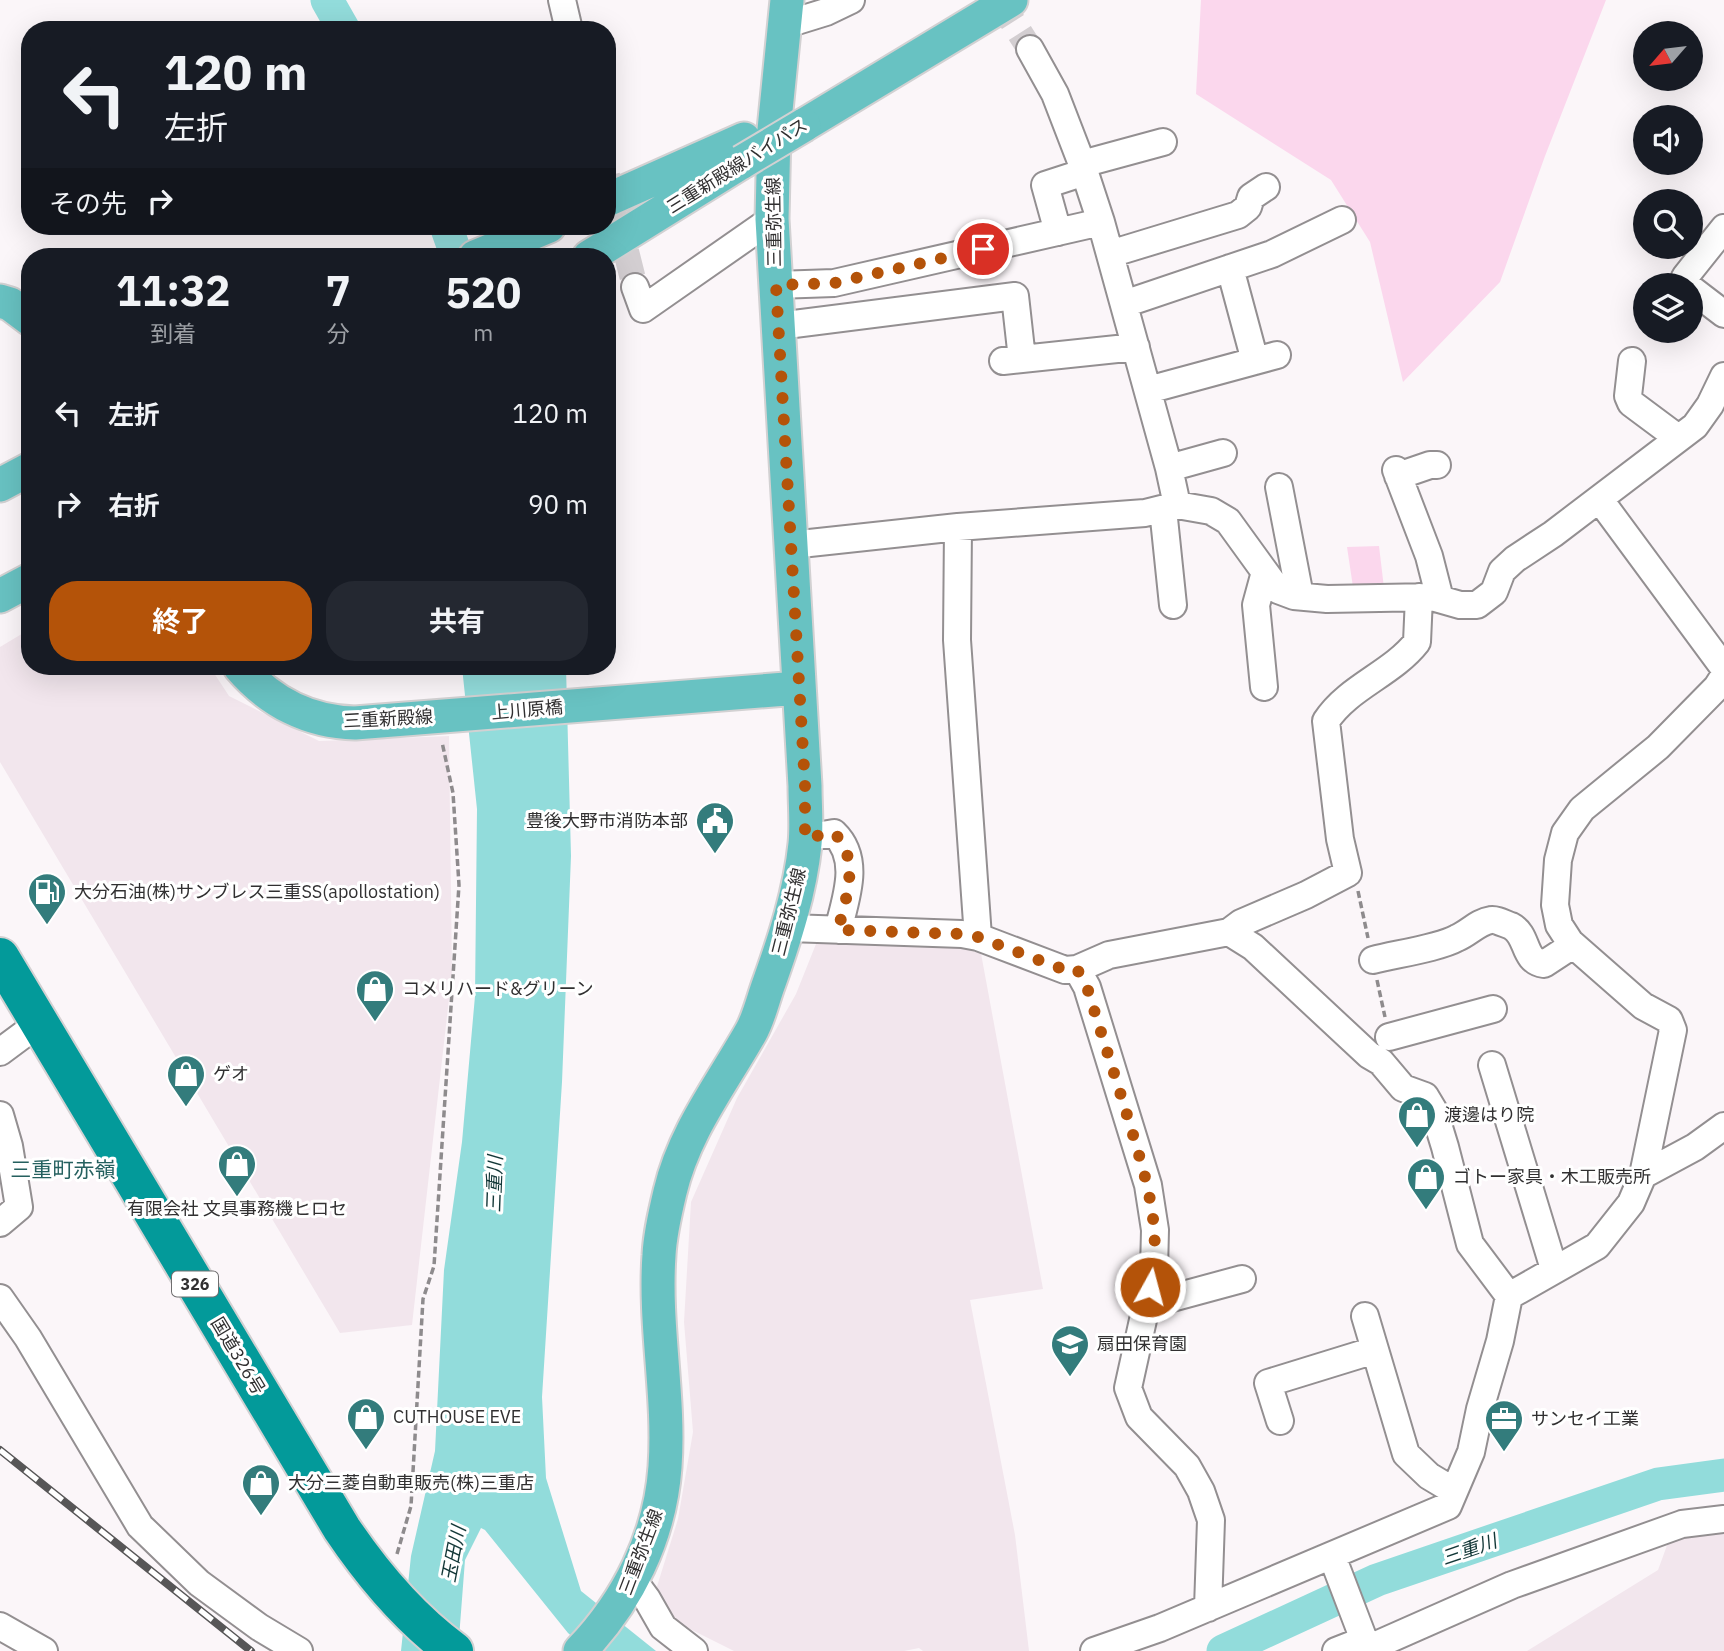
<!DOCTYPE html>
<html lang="ja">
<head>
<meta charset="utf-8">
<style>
	:root { --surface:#171b24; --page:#242831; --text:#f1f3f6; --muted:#9ea1a6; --accent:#b45309 }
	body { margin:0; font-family:"IBM Plex Sans","Noto Sans JP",sans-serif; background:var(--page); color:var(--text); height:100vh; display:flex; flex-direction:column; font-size:26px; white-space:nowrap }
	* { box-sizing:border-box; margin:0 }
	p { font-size:23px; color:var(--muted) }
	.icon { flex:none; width:38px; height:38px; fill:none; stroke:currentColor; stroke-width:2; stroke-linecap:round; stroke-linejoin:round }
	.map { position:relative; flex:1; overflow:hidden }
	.side { position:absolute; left:21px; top:248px; width:595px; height:427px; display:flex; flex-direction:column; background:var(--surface); border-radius:28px; box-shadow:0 7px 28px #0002 }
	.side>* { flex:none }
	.banner { position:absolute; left:21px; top:21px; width:595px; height:214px; border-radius:28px; box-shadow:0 7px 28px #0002; background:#171b24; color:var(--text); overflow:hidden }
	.needle { width:46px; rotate:242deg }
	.controls { position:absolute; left:1633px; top:21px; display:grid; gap:14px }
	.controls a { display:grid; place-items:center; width:70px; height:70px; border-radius:50%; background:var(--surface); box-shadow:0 7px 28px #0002; font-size:35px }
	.pin { position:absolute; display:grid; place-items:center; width:60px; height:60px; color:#fff; margin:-30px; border:4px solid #fff; border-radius:50%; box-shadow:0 2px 7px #0007 }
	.me { position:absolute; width:77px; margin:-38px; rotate:7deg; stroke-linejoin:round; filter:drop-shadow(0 0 5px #0008) }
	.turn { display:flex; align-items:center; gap:24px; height:147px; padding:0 28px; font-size:32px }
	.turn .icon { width:91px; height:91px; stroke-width:2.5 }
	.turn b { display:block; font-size:49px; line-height:60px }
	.then { display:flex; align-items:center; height:66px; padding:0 28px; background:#0003; gap:14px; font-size:26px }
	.eta { display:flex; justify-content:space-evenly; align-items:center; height:119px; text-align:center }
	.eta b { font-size:42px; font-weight:700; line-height:49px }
	.action { display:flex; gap:14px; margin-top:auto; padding:14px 28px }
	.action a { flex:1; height:80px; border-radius:28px; background:var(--accent); color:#fff; font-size:28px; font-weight:700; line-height:80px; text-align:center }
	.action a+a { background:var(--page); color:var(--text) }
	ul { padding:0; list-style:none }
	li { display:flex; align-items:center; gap:21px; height:91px; padding:0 28px }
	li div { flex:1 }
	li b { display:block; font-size:26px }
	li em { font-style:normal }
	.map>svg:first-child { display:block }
	.built { fill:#f2e6ed }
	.green { fill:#fbd7ed }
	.water { fill:#92dcdb }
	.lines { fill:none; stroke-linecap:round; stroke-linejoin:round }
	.river { stroke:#92dcdb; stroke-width:33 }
	.minor-tunnel { stroke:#d3ced1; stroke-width:26; stroke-dasharray:26 13; stroke-linecap:butt }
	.minor-casing { stroke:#938f91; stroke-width:30 }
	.major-casing { stroke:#d2d1d2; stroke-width:37 }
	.highway-casing { stroke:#d2d1d2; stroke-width:42 }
	.path { stroke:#8e8b8d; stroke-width:3.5; stroke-dasharray:7 3.5; stroke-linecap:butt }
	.minor { stroke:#fff; stroke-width:26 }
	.major { stroke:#68c2c2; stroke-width:33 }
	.highway { stroke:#039a9a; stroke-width:38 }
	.rail-casing { stroke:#575657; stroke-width:8 }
	.rail { stroke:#fff; stroke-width:5; stroke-dasharray:16; stroke-linecap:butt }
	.major-bridge-casing { stroke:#d2d1d2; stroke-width:37; stroke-linecap:butt }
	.major-bridge { stroke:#68c2c2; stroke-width:33 }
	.route { stroke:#b45309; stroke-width:12; stroke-dasharray:0 21.6 }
	.labels { text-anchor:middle; stroke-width:6; stroke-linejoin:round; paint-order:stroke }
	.shield { fill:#fff; stroke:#6f6e6f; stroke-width:2 }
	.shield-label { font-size:16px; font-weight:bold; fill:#313031 }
	.street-label { font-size:18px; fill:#313031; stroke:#fff }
	.poi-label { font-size:18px; fill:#313031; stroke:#fff; text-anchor:start }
	.water-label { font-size:19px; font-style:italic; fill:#133838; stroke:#fff }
	.quarter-label { font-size:21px; fill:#25605f; stroke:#fff }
</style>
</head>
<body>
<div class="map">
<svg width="1724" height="1651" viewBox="0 0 1724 1651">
	<rect width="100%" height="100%" fill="#fbf6f9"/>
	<!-- built -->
	<path class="built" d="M30,629V667H210L229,696L319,741L449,736L452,972L412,1325L340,1333L0,762V647Z
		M818,939L980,948L1043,1289L970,1300L1015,1535L1029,1651H923L919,1648L904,1651H734L674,1621L654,1596L678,1519L693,1432L684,1322L691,1202L737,1098L796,994Z
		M1724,1527V1651H1527L1658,1570L1669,1540Z"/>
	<!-- green -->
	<path class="green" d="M1201,0H1606L1545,156L1500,282L1403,382L1370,242L1331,180L1196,94Z
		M1379,546L1384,588L1353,587L1347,547Z"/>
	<!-- water -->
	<path class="water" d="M462,667H566L571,856L562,1082L542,1397L546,1478L581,1591L656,1651H588L568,1633L485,1530L481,1528L465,1560L458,1651H401L411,1556L435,1451L444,1270L462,1142L475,996L477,809Z"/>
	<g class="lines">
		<!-- river -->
		<path class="river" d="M327,0L344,30
			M446,226L457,257
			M1223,1651L1377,1580L1658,1484L1724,1475"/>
		<!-- minor-tunnel -->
		<path class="minor-tunnel" d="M999,0L1030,49
			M607,176L635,287"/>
		<defs>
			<path id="minor" d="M562,0L569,30
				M784,25L826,12L851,0
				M1030,49L1055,94L1082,164
				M1163,142L1082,164L1101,222L1169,468L1177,505
				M1058,232L1045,185L1085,172
				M1110,254L1238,215L1248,207L1251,197L1266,187
				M1230,268L1255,361
				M776,285L834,283L1101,222
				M1687,285L1685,277L1724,228
				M635,287L643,309L772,219
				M1690,288L1724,314
				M1124,304L1272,254L1342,220
				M778,323L794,324L1015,296L1022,359
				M1003,361L1136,347
				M1632,361L1628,396L1631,403L1678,438
				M1148,390L1277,355
				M1169,468L1223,453
				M1396,470L1429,556L1440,599
				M1398,476L1430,465H1437
				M1279,487L1300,596
				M1600,500L1724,668
				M1163,509L1173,605
				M958,527L957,640L978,937
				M791,545L958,527L1145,513L1177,505L1211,511L1228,521L1278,590L1294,596L1327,599L1432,597L1460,605H1477L1494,592L1502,571L1515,559L1553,534L1695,426L1710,405L1724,376
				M1264,687L1256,605L1265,572
				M805,838L834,833C861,859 846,898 838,930
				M789,928L962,934L978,937L1065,970L1077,969L1109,955L1229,932L1253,947L1369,1055L1381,1062L1403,1088L1425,1096L1434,1111L1445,1147L1470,1244L1509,1296
				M1229,932L1241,923L1306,895L1348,873L1340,839L1326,721C1348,687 1392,674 1417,642L1419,597
				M1373,960C1396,954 1439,948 1457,938C1469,933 1478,922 1491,920C1496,919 1505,924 1511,926C1529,935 1522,961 1544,964L1573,945
				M1077,969L1087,987L1148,1185L1155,1230L1154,1270L1128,1388L1139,1417L1187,1466L1201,1491L1211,1520L1208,1608
				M1389,1037L1493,1009
				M0,1052L39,1023
				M1492,1065L1554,1269
				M0,1115L9,1146L19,1207L0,1223
				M1643,1175L1673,1030L1669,1020L1643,1006L1570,942L1559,925L1555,905L1558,860L1565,833L1582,809L1658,747L1717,687L1724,676
				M0,1298L28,1338L140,1526L199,1583L259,1627L299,1651
				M1146,1305L1242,1279
				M1365,1316L1406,1454L1429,1476L1454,1491
				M1280,1421L1268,1383L1375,1350
				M1332,1556L1364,1640L1366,1651
				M633,1580L647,1599L663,1627L694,1651
				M0,1626L44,1651
				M1365,1650L1512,1585L1682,1524L1724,1519
				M1094,1651L1160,1628L1448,1506L1471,1452L1480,1409L1500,1341L1509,1296L1597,1246L1631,1203L1643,1175L1695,1147L1724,1126
				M1336,1651L1364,1640"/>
			<path id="major" d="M804,125L1011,0
				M607,200L744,139
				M475,257L549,226
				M589,257L742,162
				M0,301L10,304L30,319
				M0,485L30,469
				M0,596L30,580
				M240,667C270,702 309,722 355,723L799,688
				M580,1651C628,1601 660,1537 665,1467C670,1396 654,1326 659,1255C660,1234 665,1213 670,1192C684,1132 721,1085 751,1032C759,1018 763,999 769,983C785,938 800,892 805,844C807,825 805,805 805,786L772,219L774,130L787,0"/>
			<path id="highway" d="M0,957L342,1529C373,1575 409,1618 454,1651"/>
		</defs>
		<!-- minor casing -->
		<use href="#minor" class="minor-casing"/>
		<!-- major casing -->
		<use href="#major" class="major-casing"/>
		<!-- highway casing -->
		<use href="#highway" class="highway-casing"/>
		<!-- path -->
		<path class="path" d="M1358,891L1368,938
			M1377,980L1385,1017
			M397,1554L411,1506L423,1299L434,1266L459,885L453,793L442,742"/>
		<!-- minor -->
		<use href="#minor" class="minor"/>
		<!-- major -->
		<use href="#major" class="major"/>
		<!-- highway -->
		<use href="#highway" class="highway"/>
		<defs>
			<path id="rail" d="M0,1450L251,1651"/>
		</defs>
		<!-- rail casing -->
		<use href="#rail" class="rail-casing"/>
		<!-- rail -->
		<use href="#rail" class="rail"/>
		<defs>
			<path id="major-bridge" d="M742,162L804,125"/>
		</defs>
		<!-- major-bridge casing -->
		<use href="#major-bridge" class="major-bridge-casing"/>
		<!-- major-bridge -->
		<use href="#major-bridge" class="major-bridge"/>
	</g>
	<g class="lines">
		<!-- route -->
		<path class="route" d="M983,249L834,283L776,285L805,786V838L834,833C861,859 846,898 838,930L962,934L978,937L1065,970L1077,969L1087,987C1100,1030 1114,1072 1127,1115C1144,1172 1164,1228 1150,1287"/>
	</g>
	<!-- icons -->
	<defs>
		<symbol id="civic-pin" viewBox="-11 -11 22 30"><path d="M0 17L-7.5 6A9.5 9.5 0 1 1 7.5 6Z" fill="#337c7c" stroke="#fff"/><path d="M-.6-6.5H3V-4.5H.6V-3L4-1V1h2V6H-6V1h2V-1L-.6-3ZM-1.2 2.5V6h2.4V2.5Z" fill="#fff"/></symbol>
		<symbol id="fuel-pin" viewBox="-11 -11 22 30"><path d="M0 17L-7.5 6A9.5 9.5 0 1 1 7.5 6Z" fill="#337c7c" stroke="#fff"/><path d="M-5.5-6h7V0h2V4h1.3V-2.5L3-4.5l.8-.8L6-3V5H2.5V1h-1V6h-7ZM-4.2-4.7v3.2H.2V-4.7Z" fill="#fff"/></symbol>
		<symbol id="shop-pin" viewBox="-11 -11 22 30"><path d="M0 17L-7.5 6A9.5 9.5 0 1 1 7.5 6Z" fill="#337c7c" stroke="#fff"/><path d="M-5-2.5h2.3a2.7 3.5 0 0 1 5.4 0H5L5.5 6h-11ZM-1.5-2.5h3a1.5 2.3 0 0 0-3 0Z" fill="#fff"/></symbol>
		<symbol id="school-pin" viewBox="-11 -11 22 30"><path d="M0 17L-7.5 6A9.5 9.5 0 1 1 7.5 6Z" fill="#337c7c" stroke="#fff"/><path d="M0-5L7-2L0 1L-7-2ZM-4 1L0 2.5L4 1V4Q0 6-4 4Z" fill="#fff"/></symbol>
		<symbol id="office-pin" viewBox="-11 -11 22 30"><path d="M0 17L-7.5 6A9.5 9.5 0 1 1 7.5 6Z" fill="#337c7c" stroke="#fff"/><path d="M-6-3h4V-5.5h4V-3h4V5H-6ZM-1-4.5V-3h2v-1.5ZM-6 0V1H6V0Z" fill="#fff"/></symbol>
	</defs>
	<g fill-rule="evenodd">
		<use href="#civic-pin" x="693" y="799" width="44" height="60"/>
		<use href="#fuel-pin" x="25" y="870" width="44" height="60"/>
		<use href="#shop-pin" x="353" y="967" width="44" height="60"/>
		<use href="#shop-pin" x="164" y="1052" width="44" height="60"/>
		<use href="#shop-pin" x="1395" y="1093" width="44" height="60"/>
		<use href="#shop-pin" x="215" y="1142" width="44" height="60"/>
		<use href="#shop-pin" x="1404" y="1155" width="44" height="60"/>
		<use href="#school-pin" x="1048" y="1322" width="44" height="60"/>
		<use href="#shop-pin" x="344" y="1395" width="44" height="60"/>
		<use href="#office-pin" x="1482" y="1397" width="44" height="60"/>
		<use href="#shop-pin" x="239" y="1461" width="44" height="60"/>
	</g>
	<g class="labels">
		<!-- shield labels -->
		<rect class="shield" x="172" y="1271.5" width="46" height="25" rx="5"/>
		<g class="shield-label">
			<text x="195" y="1290">326</text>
		</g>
		<!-- street labels -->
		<g class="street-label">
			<text transform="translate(737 166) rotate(-32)" y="6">三重新殿線バイパス</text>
			<text transform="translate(774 222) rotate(-91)" y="6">三重弥生線</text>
			<text transform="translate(527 710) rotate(-5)" y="6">上川原橋</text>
			<text transform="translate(388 719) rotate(-3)" y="6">三重新殿線</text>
			<text transform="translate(789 912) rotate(-76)" y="6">三重弥生線</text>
			<text transform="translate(238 1356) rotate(59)" y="6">国道326号</text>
			<text transform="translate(641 1552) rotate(-69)" y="6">三重弥生線</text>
		</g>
		<!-- poi labels -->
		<g class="poi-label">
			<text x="688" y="827" text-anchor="end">豊後大野市消防本部</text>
			<text x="74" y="898">大分石油(株)サンブレス三重SS(apollostation)</text>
			<text x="402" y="995">コメリハード&amp;グリーン</text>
			<text x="213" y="1080">ゲオ</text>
			<text x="1444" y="1121">渡邊はり院</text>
			<text x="1453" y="1183">ゴトー家具・木工販売所</text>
			<text x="237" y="1215" text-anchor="middle">有限会社 文具事務機ヒロセ</text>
			<text x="1097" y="1350">扇田保育園</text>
			<text x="393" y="1423">CUTHOUSE EVE</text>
			<text x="1531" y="1425">サンセイ工業</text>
			<text x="288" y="1489">大分三菱自動車販売(株)三重店</text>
		</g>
		<!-- water labels -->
		<g class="water-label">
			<text transform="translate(494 1184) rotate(-88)" y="7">三重川</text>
			<text transform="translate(1469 1549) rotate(-19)" y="7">三重川</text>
			<text transform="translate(453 1554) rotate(-79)" y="7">玉田川</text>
		</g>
		<!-- quarter labels -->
		<g class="quarter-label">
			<text x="63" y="1177">三重町赤嶺</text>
		</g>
	</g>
</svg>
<div class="controls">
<a><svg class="needle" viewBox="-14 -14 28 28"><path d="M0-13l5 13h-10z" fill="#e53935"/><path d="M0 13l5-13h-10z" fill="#9ea1a6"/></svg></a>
<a><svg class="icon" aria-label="sound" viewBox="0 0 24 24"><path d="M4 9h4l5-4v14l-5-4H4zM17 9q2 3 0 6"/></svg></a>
<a><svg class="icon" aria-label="search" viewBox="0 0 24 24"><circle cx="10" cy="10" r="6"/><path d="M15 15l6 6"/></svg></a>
<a><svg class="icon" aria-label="layers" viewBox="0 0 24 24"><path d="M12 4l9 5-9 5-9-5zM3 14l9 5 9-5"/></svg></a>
</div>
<div class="pin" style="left:983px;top:249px;background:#d93025"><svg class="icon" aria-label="arrive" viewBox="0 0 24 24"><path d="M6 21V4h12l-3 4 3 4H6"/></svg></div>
<svg class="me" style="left:1150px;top:1287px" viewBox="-20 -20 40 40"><circle r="17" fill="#b45309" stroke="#fff" stroke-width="3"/><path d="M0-11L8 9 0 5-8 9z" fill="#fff"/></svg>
<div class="banner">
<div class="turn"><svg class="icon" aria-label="left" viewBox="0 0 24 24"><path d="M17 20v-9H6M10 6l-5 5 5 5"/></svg><div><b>120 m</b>左折</div></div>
<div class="then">その先<svg class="icon" aria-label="right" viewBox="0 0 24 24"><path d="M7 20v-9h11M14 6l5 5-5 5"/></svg></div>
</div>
<section class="side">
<div class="eta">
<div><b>11:32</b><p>到着</p></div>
<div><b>7</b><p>分</p></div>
<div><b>520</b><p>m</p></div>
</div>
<ul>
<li><svg class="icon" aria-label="left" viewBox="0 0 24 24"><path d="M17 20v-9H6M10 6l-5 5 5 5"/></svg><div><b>左折</b></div><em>120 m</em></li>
<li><svg class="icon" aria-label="right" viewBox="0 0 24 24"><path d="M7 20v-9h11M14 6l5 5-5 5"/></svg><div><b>右折</b></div><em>90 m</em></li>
</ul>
<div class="action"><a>終了</a><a>共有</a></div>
</section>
</div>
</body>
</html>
